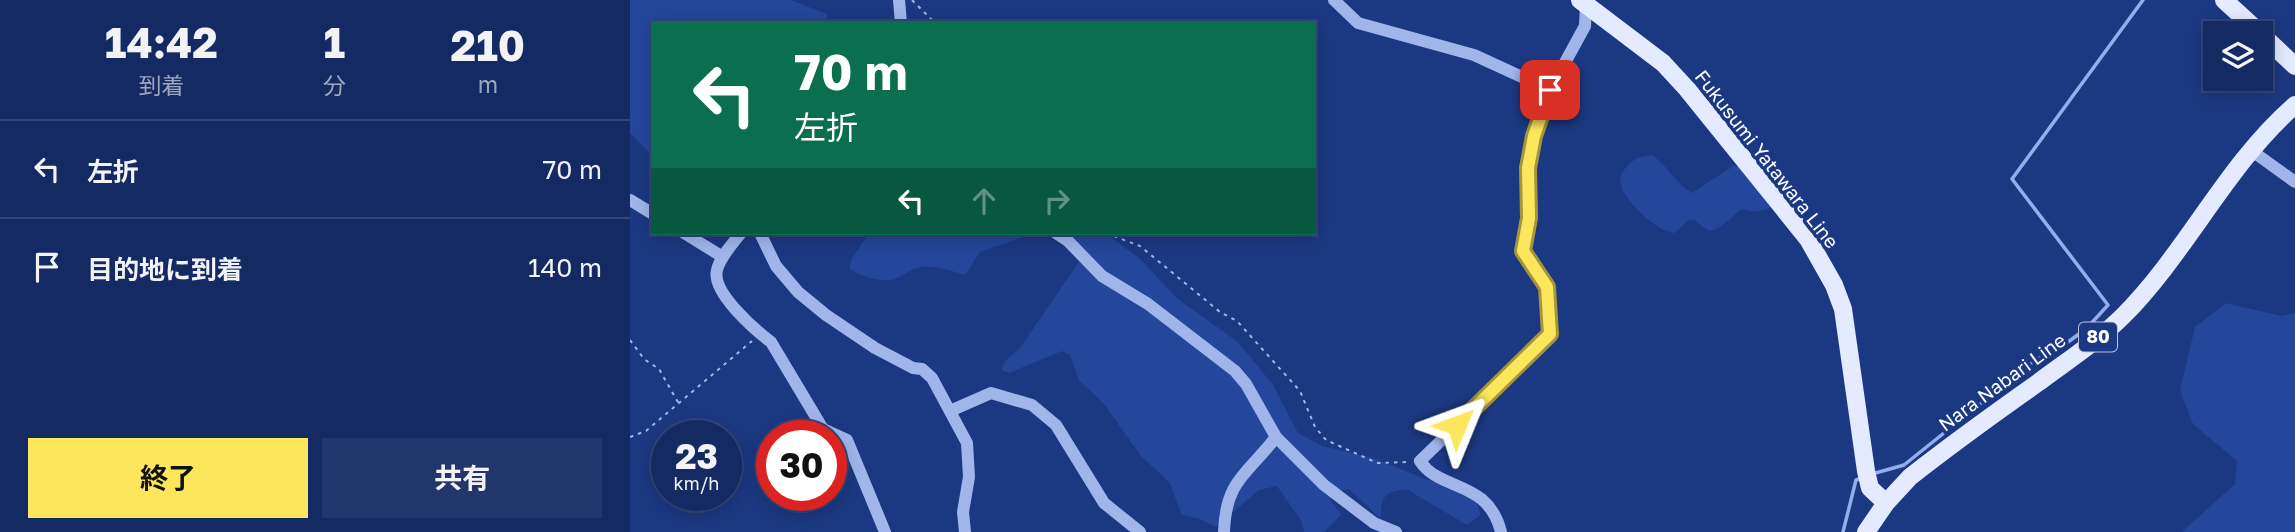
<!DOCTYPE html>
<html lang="ja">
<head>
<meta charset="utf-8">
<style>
	:root { --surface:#142a62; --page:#21366b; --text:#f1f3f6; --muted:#9da7be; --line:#334677; --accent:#fce75c }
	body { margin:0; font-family:"Golos Text","Noto Sans JP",sans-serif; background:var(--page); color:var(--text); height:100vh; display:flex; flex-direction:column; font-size:26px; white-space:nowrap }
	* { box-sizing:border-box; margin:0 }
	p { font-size:23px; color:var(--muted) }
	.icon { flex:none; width:38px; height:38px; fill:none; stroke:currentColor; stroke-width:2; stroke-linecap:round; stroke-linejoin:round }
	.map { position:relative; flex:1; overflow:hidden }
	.side { display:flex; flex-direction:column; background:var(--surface); width:630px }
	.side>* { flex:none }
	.guide { position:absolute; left:21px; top:21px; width:665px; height:214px; border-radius:0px; box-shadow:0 4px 18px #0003,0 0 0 2px var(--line); background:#0b6e4f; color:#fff; overflow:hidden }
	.tools { position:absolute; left:1573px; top:21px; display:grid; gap:14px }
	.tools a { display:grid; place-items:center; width:70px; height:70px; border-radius:0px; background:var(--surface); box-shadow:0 4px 18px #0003,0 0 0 2px var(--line); font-size:35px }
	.speed { position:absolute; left:21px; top:420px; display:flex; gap:14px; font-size:35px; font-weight:700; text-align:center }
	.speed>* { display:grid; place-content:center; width:91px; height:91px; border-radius:50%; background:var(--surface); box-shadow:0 4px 18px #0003,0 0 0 2px var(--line); line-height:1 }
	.speed small { font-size:18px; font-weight:400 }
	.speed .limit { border:10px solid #d22; background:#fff; color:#111 }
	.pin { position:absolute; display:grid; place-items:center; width:60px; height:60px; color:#fff; margin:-30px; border-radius:14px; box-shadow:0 4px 10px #0006 }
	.me { position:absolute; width:77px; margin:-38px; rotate:46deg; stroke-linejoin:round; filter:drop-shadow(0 0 5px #0008) }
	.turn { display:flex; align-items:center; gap:24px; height:147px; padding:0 28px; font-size:32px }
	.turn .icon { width:91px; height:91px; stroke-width:2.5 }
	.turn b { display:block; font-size:49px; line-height:60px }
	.lanes { display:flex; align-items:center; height:66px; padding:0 28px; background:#0003; justify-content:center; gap:35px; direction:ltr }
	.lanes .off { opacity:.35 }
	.eta { display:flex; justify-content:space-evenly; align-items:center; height:119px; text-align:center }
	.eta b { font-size:42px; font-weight:700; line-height:49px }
	.cta { display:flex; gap:14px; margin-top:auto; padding:14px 28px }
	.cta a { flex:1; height:80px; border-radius:0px; background:var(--accent); color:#111; font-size:28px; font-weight:700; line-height:80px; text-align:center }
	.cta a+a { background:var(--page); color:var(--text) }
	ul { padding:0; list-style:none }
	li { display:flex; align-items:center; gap:21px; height:98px; padding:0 28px; border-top:2px solid var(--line) }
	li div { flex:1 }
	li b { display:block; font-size:26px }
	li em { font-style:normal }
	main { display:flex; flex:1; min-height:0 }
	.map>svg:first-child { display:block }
	.green { fill:#24479b }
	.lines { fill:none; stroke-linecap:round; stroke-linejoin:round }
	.stream { stroke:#92aeed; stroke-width:3.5 }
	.path { stroke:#a0b6eb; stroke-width:2; stroke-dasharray:3.5 5; stroke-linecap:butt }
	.minor { stroke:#a0b6eb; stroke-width:12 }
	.major { stroke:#e4eaff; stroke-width:18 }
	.route-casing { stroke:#a4963c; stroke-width:18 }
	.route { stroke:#fce75c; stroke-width:12 }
	.labels { text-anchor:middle; stroke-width:7; stroke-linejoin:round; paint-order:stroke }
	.shield { fill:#1b3882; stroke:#bbc3da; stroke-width:2 }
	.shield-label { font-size:18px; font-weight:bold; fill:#fff }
	.street-label { font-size:19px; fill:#fff; stroke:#1b3882 }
</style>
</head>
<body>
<main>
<section class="side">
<div class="eta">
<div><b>14:42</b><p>到着</p></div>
<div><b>1</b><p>分</p></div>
<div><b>210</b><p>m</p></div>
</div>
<ul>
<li><svg class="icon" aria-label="left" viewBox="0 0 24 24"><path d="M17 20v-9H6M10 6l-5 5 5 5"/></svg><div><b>左折</b></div><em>70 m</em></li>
<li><svg class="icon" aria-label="arrive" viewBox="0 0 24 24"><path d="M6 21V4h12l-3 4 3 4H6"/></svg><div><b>目的地に到着</b></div><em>140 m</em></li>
</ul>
<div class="cta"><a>終了</a><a>共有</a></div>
</section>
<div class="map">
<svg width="1665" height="532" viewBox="0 0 1665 532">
	<rect width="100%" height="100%" fill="#1b3882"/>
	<!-- green -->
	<path class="green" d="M0,0H161L197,14L195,23H23V157L0,133Z
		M1022,155C1038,166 1045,183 1062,193L1103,166H1109L1143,207L1125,212L1112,209C1100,217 1094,228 1079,231L1064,220H1059L1044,233C1028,231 1004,209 995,194C992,190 991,184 990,178C996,163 1006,156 1022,155Z
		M239,233H405L350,252L335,275C321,271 307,266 292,267C280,268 272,278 261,280C250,282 227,275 219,268L222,258Z
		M430,233H475L508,257L548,299L608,342L643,385L668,433L692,446L743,458L821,489L846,502L851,515L837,525L776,489C753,493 753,495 750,518L719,489L710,491L700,499L711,515L694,532H674L672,522L647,486L629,490L586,527L570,519L552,515L539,482L511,456L474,404L449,380L440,355L432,351L379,373L371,370L375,361L390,348L453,256Z
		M1596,303L1651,316L1665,313V532H1552L1605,484L1607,461L1563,424L1550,390L1565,327Z"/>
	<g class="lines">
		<!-- stream -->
		<path class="stream" d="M1242,474L1274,465L1404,361L1430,348L1457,328L1478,305L1382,179L1513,0
			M1213,532L1226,480L1232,478"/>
		<!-- path -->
		<path class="path" d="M282,0L305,23
			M476,233L510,246L590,312L607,321L670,391L685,427L696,440L747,463L779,462
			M0,340L14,359L29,369L49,404
			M0,437L16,431L122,341"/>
		<!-- minor -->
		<path class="minor" d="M269,0L271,23
			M704,0L728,23L844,55L920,90
			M1622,151L1665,182
			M0,200L23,214
			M54,233L93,257
			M111,233C103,243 90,257 87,270C81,292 125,330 141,342L193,429L217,440L255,532
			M130,233L146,266L168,292L196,315L245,348L283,368L292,369L302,378L337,443L339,477L333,512L335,532
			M426,233L438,241L472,276L518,304L605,371L616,384L646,437L694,485L744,523L766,532
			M320,411L361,393L402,405L426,425L474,503L510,532
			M594,532C596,479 617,475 646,437
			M871,532C858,479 810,492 790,461L920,335L917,287L893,251L899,218L898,168L904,136L920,90L955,26L956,5L958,0"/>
		<!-- major -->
		<path class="major" d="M950,0L1033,63L1057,89L1178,239L1204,285L1213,309L1236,471L1240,488L1256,503
			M1594,0L1630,33
			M1631,34L1665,66
			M1236,532L1256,503L1280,477C1322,444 1365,413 1409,382C1437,361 1468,341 1493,316C1557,252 1596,165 1665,105"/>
	</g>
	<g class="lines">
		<defs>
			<path id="route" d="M827,425L920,334L917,287L893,251L899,218L898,168L904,136L920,90"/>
		</defs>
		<!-- route casing -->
		<use href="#route" class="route-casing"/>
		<!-- route -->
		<use href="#route" class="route"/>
	</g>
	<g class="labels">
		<!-- shield labels -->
		<rect class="shield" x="1449" y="322.5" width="38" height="29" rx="5"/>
		<g class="shield-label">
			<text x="1468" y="343">80</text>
		</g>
		<!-- street labels -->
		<g class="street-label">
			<text transform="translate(1137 159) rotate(52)" y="7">Fukusumi Yatawara Line</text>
			<text transform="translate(1372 382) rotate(-36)" y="7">Nara Nabari Line</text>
		</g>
	</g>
</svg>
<div class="tools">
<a><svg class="icon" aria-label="layers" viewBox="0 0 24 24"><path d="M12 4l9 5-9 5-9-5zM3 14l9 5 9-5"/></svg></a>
</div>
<div class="speed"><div>23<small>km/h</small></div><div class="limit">30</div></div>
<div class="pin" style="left:920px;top:90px;background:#d93025"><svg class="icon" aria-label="arrive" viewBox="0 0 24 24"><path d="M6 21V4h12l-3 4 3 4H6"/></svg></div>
<svg class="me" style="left:827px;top:425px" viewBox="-20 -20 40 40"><path d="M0-17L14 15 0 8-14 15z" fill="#fce75c" stroke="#fff" stroke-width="4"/></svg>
<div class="guide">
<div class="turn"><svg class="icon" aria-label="left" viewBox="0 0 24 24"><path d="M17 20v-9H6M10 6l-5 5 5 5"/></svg><div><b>70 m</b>左折</div></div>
<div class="lanes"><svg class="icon" aria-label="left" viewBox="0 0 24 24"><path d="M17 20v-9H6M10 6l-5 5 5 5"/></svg><svg class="icon off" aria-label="ahead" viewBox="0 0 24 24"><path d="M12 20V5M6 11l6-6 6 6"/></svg><svg class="icon off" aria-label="right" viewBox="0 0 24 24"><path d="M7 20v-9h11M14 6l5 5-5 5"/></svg></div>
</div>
</div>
</main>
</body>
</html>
